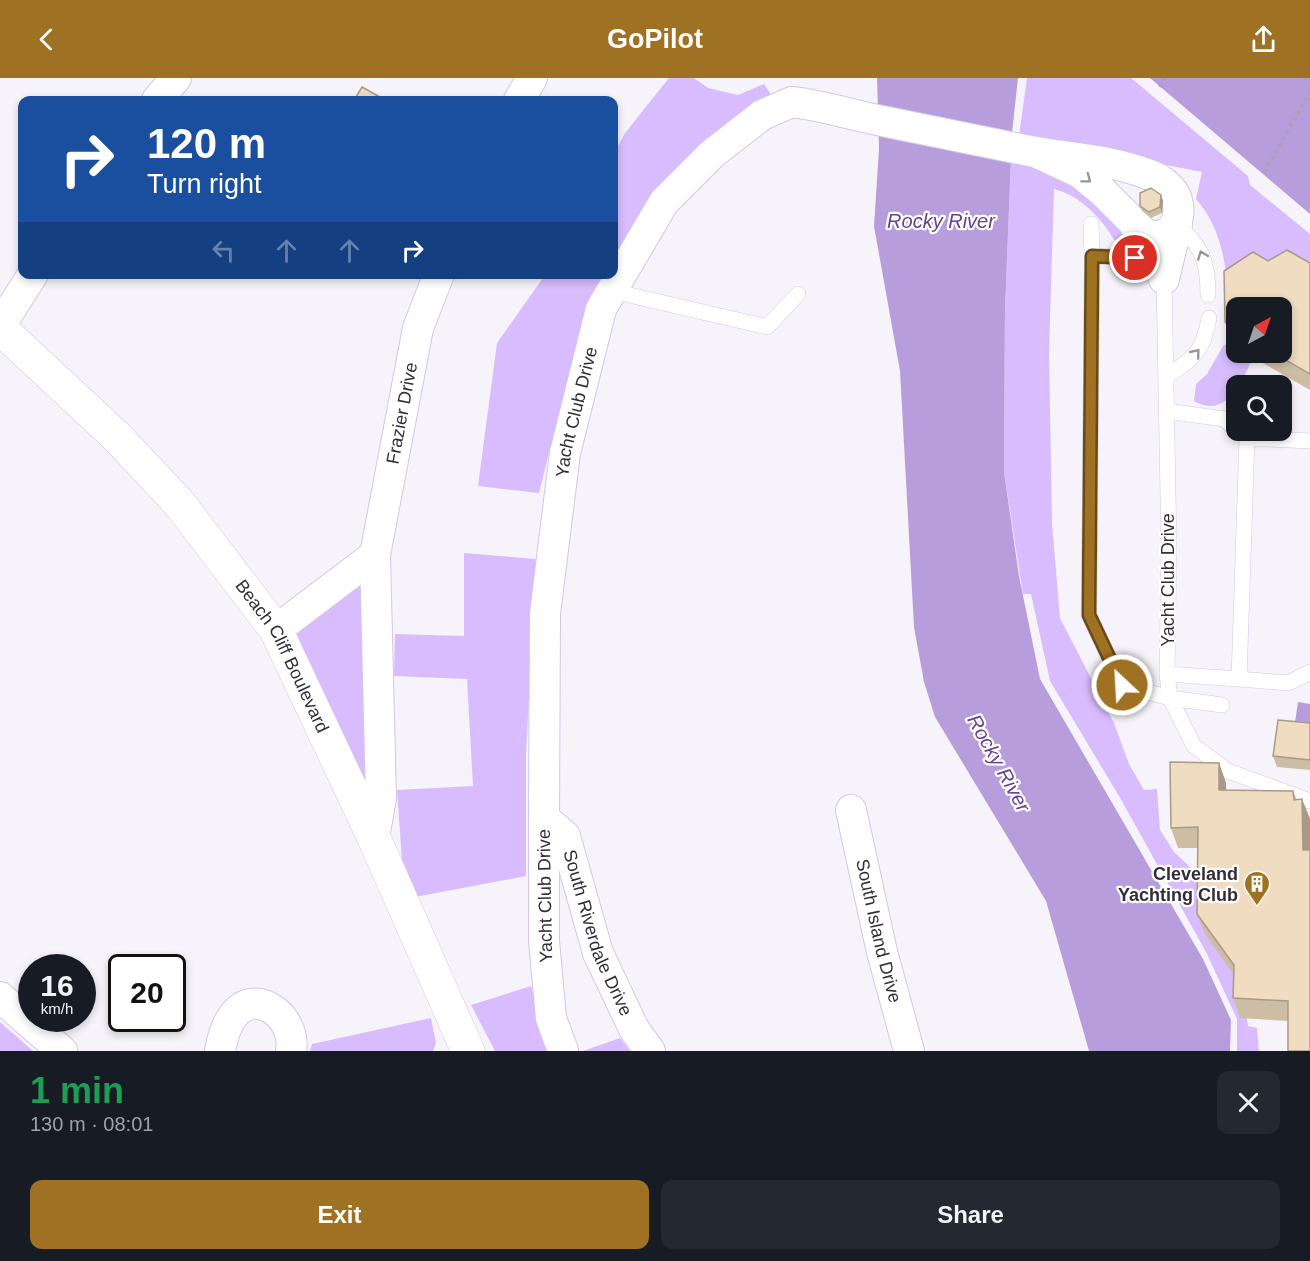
<!DOCTYPE html>
<html lang="en">
<head>
<meta charset="utf-8">
<style>
	:root { --surface:#171b24; --page:#242831; --text:#f1f3f6; --muted:#9ea1a6; --accent:#9e7222 }
	body { margin:0; font-family:Arial,sans-serif; background:var(--page); color:var(--text); height:100vh; display:flex; flex-direction:column; font-size:22px; white-space:nowrap }
	* { box-sizing:border-box; margin:0 }
	p { font-size:20px; color:var(--muted) }
	.icon { flex:none; width:33px; height:33px; fill:none; stroke:currentColor; stroke-width:2; stroke-linecap:round; stroke-linejoin:round }
	.map { position:relative; height:973px; overflow:hidden }
	.drawer { display:flex; flex-direction:column; background:var(--surface); flex:1 }
	.drawer>* { flex:none }
	.banner { position:absolute; left:18px; top:18px; width:600px; height:183px; border-radius:12px; box-shadow:0 3px 9px #0003; background:#1a4fa0; color:#fff; overflow:hidden }
	.needle { width:39px; rotate:40deg }
	.controls { position:absolute; left:1226px; top:219px; display:grid; gap:12px }
	.controls a { display:grid; place-items:center; width:66px; height:66px; border-radius:12px; background:var(--surface); box-shadow:0 3px 9px #0003; font-size:30px }
	.speed { position:absolute; left:18px; top:876px; display:flex; gap:12px; font-size:30px; font-weight:700; text-align:center }
	.speed>* { display:grid; place-content:center; width:78px; height:78px; border-radius:50%; background:var(--surface); box-shadow:0 3px 9px #0003; line-height:1 }
	.speed small { font-size:15px; font-weight:400 }
	.speed .limit { border:3px solid #111; border-radius:9px; background:#fff; color:#111 }
	.pin { position:absolute; display:grid; place-items:center; width:51px; height:51px; color:#fff; margin:-26px; border:3px solid #fff; border-radius:50%; box-shadow:0 2px 6px #0007 }
	.me { position:absolute; width:66px; margin:-33px; rotate:335deg; stroke-linejoin:round; filter:drop-shadow(0 0 4px #0008) }
	.turn { display:flex; align-items:center; gap:21px; height:126px; padding:0 30px; font-size:27px }
	.turn .icon { width:78px; height:78px; stroke-width:2.5 }
	.turn b { display:block; font-size:42px; line-height:51px }
	.lanes { display:flex; align-items:center; height:57px; padding:0 30px; background:#0003; justify-content:center; gap:30px; direction:ltr }
	.lanes .off { opacity:.35 }
	.round { display:grid; place-items:center; flex:none; width:63px; height:63px; border-radius:12px; background:var(--page) }
	.summary { display:flex; align-items:center; justify-content:space-between; height:102px; padding:0 30px }
	h1 { font-size:36px; font-weight:700; line-height:45px; color:#1e9e55 }
	.action { display:flex; gap:12px; margin-top:auto; padding:12px 30px }
	.action a { flex:1; height:69px; border-radius:12px; background:var(--accent); color:#fff; font-size:24px; font-weight:700; line-height:69px; text-align:center }
	.action a+a { background:var(--page); color:var(--text) }
	header { display:flex; justify-content:space-between; align-items:center; height:78px; padding:0 30px; background:var(--accent); color:#fff; font-size:27px; font-weight:700 }
	.map>svg:first-child { display:block }
	.green { fill:#d8bcfd }
	.water { fill:#b89ddd }
	.lines { fill:none; stroke-linecap:round; stroke-linejoin:round }
	.service-casing { stroke:#d3c7e5; stroke-width:16 }
	.minor-casing { stroke:#d3c7e5; stroke-width:32 }
	.tertiary-casing { stroke:#d3c7e5; stroke-width:34 }
	.path { stroke:#a8a4ad; stroke-width:4; stroke-dasharray:3 4.5; stroke-linecap:butt }
	.service { stroke:#fff; stroke-width:15 }
	.minor { stroke:#fff; stroke-width:30 }
	.tertiary { stroke:#fff; stroke-width:33 }
	.wall { fill:#cebda5 }
	.shaded-wall { fill:#a89a86 }
	.building { fill:#f0dcc0; stroke:#a89a86; stroke-width:1.5 }
	.oneway { stroke:#98969c }
	.route-casing { stroke:#674a16; stroke-width:15 }
	.route { stroke:#9e7222; stroke-width:10 }
	.labels { text-anchor:middle; stroke-width:4.5; stroke-linejoin:round; paint-order:stroke }
	.street-label { font-size:18px; fill:#322d39; stroke:#fff }
	.poi-label { font-size:18px; font-weight:bold; fill:#322d39; stroke:#fff; text-anchor:end }
	.water-label { font-size:20px; font-style:italic; fill:#66428f; stroke:#fff }
</style>
</head>
<body>
<header><svg class="icon" aria-label="back" viewBox="0 0 24 24"><path d="M15 5l-7 7 7 7"/></svg>GoPilot<svg class="icon" aria-label="share" viewBox="0 0 24 24"><path d="M12 15V3M7 8l5-5 5 5M5 13v7h14v-7"/></svg></header>
<div class="map">
<svg width="1310" height="973" viewBox="0 0 1310 973">
	<rect width="100%" height="100%" fill="#f6f4fa"/>
	<!-- green -->
	<path class="green" d="M669,0H694L708,10L738,17L764,6L775,23L614,189V76L625,55Z
		M1027,0H1131L1248,98L1250,107L1310,156V201L1228,213C1225,179 1219,147 1196,121L1202,94L1019,58Z
		M1011,81L1055,91L1125,153L1119,165C1112,162 1112,157 1107,151C1093,132 1077,117 1054,111L1049,274L1052,445L1060,540L1114,645L1129,686L1144,712L1157,711L1160,752L1174,774L1205,803L1241,907L1248,948L1257,950L1259,973H1237V941L1206,874L1119,718L1050,603L1031,516H1023L1004,394L1005,232Z
		M545,197H609C573,264 558,342 539,415L478,408L497,265Z
		M1232,263L1236,267V274L1245,275L1253,280L1240,307L1236,308V313C1223,327 1212,333 1194,323L1196,306L1207,296L1223,268Z
		M464,475L536,481L526,677V798L415,819L402,783L397,712L473,708L467,601L394,598L395,556L464,558Z
		M375,477L374,760L276,552Z
		M531,908L551,973H495L471,927Z
		M431,940L436,965L433,973H310L312,966Z
		M0,944L33,973H0Z
		M620,960L630,973H583Z"/>
	<!-- water -->
	<path class="water" d="M877,0H1018L1012,55L1005,232L1004,394L1019,498L1040,601L1203,881L1231,942L1230,973H1089L1046,823L935,639L924,604L914,549L900,293L874,148L879,71Z
		M1150,0H1310V136Z
		M1298,624L1310,626V645L1295,644Z"/>
	<g class="lines">
		<defs>
			<path id="service" d="M1091,146L1092,178L1156,180
				M1177,146C1202,169 1208,182 1208,217
				M1092,178L1089,537L1122,607L1170,620L1222,627
				M1164,201L1169,470L1167,596L1170,620L1194,668L1228,693L1310,723
				M612,213L767,249L798,216
				M1166,299C1194,280 1203,275 1209,240
				M1167,333L1224,341L1236,351
				M1247,360L1310,363
				M1167,596L1239,601L1247,360L1238,352
				M1239,601L1288,605L1310,594"/>
			<g id="minor">
				<path d="M157,22L176,0"/>
				<path d="M519,22L532,0"/>
				<path d="M1135,148L1151,169L1164,201L1177,146"/>
				<path d="M0,248L33,196"/>
				<path d="M276,552L375,477"/>
				<path id="s1" d="M851,732L882,874L909,973"/>
				<path id="s2" d="M544,740L565,758L598,875L634,951L650,973"/>
				<path id="s3" d="M374,760L381,720L375,477L418,250L439,196"/>
				<path d="M0,919L62,973"/>
				<path d="M220,973C222,962 226,947 233,938C256,907 297,940 291,973"/>
				<path id="s4" d="M563,973L551,940L544,863V740L545,536L565,375L601,231L664,124L712,76L762,37L792,24C818,27 842,34 868,40C920,51 972,61 1025,72C1069,81 1106,80 1150,97C1159,100 1170,108 1175,117C1186,140 1170,167 1144,155L1101,112L1080,95L1035,74"/>
			</g>
			<g id="tertiary">
				<path id="s5" d="M0,250L117,359L179,425L276,552L374,760L468,973"/>
			</g>
		</defs>
		<!-- service casing -->
		<use href="#service" class="service-casing"/>
		<!-- minor casing -->
		<use href="#minor" class="minor-casing"/>
		<!-- tertiary casing -->
		<use href="#tertiary" class="tertiary-casing"/>
		<!-- path -->
		<path class="path" d="M1305,0L1310,6
			M1160,9L1165,0
			M1264,94L1310,14"/>
		<!-- service -->
		<use href="#service" class="service"/>
		<!-- minor -->
		<use href="#minor" class="minor"/>
		<!-- tertiary -->
		<use href="#tertiary" class="tertiary"/>
	</g>
	<!-- wall -->
	<path class="wall" d="M1161,117L1163,123L1162,135L1151,140L1142,133L1140,128Z
		M1268,183L1310,185V312L1245,275V274H1281L1236,230V267L1232,264L1225,244Z
		M1310,645V692L1277,689L1273,678Z
		M1219,685L1226,705V712L1293,713L1297,722L1302,721L1310,741L1288,943L1240,940L1233,920L1234,897L1205,856L1197,836L1198,770H1178L1171,750Z"/>
	<!-- shaded-wall -->
	<path class="shaded-wall" d="M1161,117L1163,123L1162,135L1160,129Z
		M1219,685L1226,705L1227,732L1219,712Z
		M1302,721L1310,741V792L1303,772Z"/>
	<!-- building -->
	<path class="building" d="M362,9L380,19L378,22H354Z
		M1151,110L1161,117L1160,129L1149,134L1140,128V115Z
		M1287,172L1310,185V296L1272,274H1281V230H1236V251L1225,244L1224,193L1253,174L1268,183Z
		M1278,642L1310,645V682L1273,678Z
		M1170,684L1219,685V712L1293,713L1294,722L1302,721L1303,772H1310V973H1288V923L1233,920L1234,887L1197,836L1198,749L1171,750Z"/>
	<!-- one-way arrows -->
	<defs><path id="oneway-chevron" d="M-2-3.5L2.5 0L-2 3.5" fill="none" stroke-width="1.6" stroke-linecap="round" stroke-linejoin="round" transform="scale(1.5)"/></defs>
	<g class="oneway">
		<use href="#oneway-chevron" transform="translate(1087 101) rotate(37)"/>
		<use href="#oneway-chevron" transform="translate(1202 177) rotate(-111)"/>
		<use href="#oneway-chevron" transform="translate(1196 275) rotate(-51)"/>
	</g>
	<g class="lines">
		<defs>
			<path id="route" d="M1122,607L1089,537L1092,178L1135,180"/>
		</defs>
		<!-- route casing -->
		<use href="#route" class="route-casing"/>
		<!-- route -->
		<use href="#route" class="route"/>
	</g>
	<!-- icons -->
	<defs>
		<symbol id="building-pin" viewBox="-11 -11 22 30"><path d="M0 17L-7.5 6A9.5 9.5 0 1 1 7.5 6Z" fill="#9e7222" stroke="#fff"/><path d="M-4-6H4V6H1V3H-1V6H-4ZM-2.5-4.3h1.7v1.8h-1.7ZM.8-4.3h1.7v1.8H.8ZM-2.5-1h1.7V.8h-1.7ZM.8-1h1.7V.8H.8Z" fill="#fff"/></symbol>
	</defs>
	<g fill-rule="evenodd">
		<use href="#building-pin" x="1242" y="791" width="30" height="40"/>
	</g>
	<g class="labels">
		<!-- street labels -->
		<g class="street-label">
			<text dy="6" stroke="none"><textPath href="#s3" startOffset="428">Frazier Drive</textPath></text>
			<text dy="6" stroke="none"><textPath href="#s4" startOffset="644">Yacht Club Drive</textPath></text>
			<text transform="translate(1168 502) rotate(-90)" y="6">Yacht Club Drive</text>
			<text dy="6" stroke="none"><textPath href="#s5" startOffset="436">Beach Cliff Boulevard</textPath></text>
			<text transform="translate(545 818) rotate(-91)" y="6">Yacht Club Drive</text>
			<text dy="6" stroke="none"><textPath href="#s1" startOffset="124">South Island Drive</textPath></text>
			<text dy="6" stroke="none"><textPath href="#s2" startOffset="130">South Riverdale Drive</textPath></text>
		</g>
		<!-- poi labels -->
		<g class="poi-label">
			<text x="1238" y="802">Cleveland<tspan x="1238" dy="21">Yachting Club</tspan></text>
		</g>
		<!-- water labels -->
		<g class="water-label">
			<text x="941" y="150">Rocky River</text>
			<text transform="translate(999 685) rotate(61)" y="7">Rocky River</text>
		</g>
	</g>
</svg>
<div class="controls">
<a><svg class="needle" viewBox="-14 -14 28 28"><path d="M0-13l5 13h-10z" fill="#e53935"/><path d="M0 13l5-13h-10z" fill="#9ea1a6"/></svg></a>
<a><svg class="icon" aria-label="search" viewBox="0 0 24 24"><circle cx="10" cy="10" r="6"/><path d="M15 15l6 6"/></svg></a>
</div>
<div class="speed"><div>16<small>km/h</small></div><div class="limit">20</div></div>
<div class="pin" style="left:1135px;top:180px;background:#d93025"><svg class="icon" aria-label="arrive" viewBox="0 0 24 24"><path d="M6 21V4h12l-3 4 3 4H6"/></svg></div>
<svg class="me" style="left:1122px;top:607px" viewBox="-20 -20 40 40"><circle r="17" fill="#9e7222" stroke="#fff" stroke-width="3"/><path d="M0-11L8 9 0 5-8 9z" fill="#fff"/></svg>
<div class="banner">
<div class="turn"><svg class="icon" aria-label="right" viewBox="0 0 24 24"><path d="M7 20v-9h11M14 6l5 5-5 5"/></svg><div><b>120 m</b>Turn right</div></div>
<div class="lanes"><svg class="icon off" aria-label="left" viewBox="0 0 24 24"><path d="M17 20v-9H6M10 6l-5 5 5 5"/></svg><svg class="icon off" aria-label="ahead" viewBox="0 0 24 24"><path d="M12 20V5M6 11l6-6 6 6"/></svg><svg class="icon off" aria-label="ahead" viewBox="0 0 24 24"><path d="M12 20V5M6 11l6-6 6 6"/></svg><svg class="icon" aria-label="right" viewBox="0 0 24 24"><path d="M7 20v-9h11M14 6l5 5-5 5"/></svg></div>
</div>
</div>
<section class="drawer">
<div class="summary"><div><h1>1 min</h1><p>130 m · 08:01</p></div><a class="round"><svg class="icon" aria-label="close" viewBox="0 0 24 24"><path d="M6 6l12 12M18 6L6 18"/></svg></a></div>
<div class="action"><a>Exit</a><a>Share</a></div>
</section>
</body>
</html>
